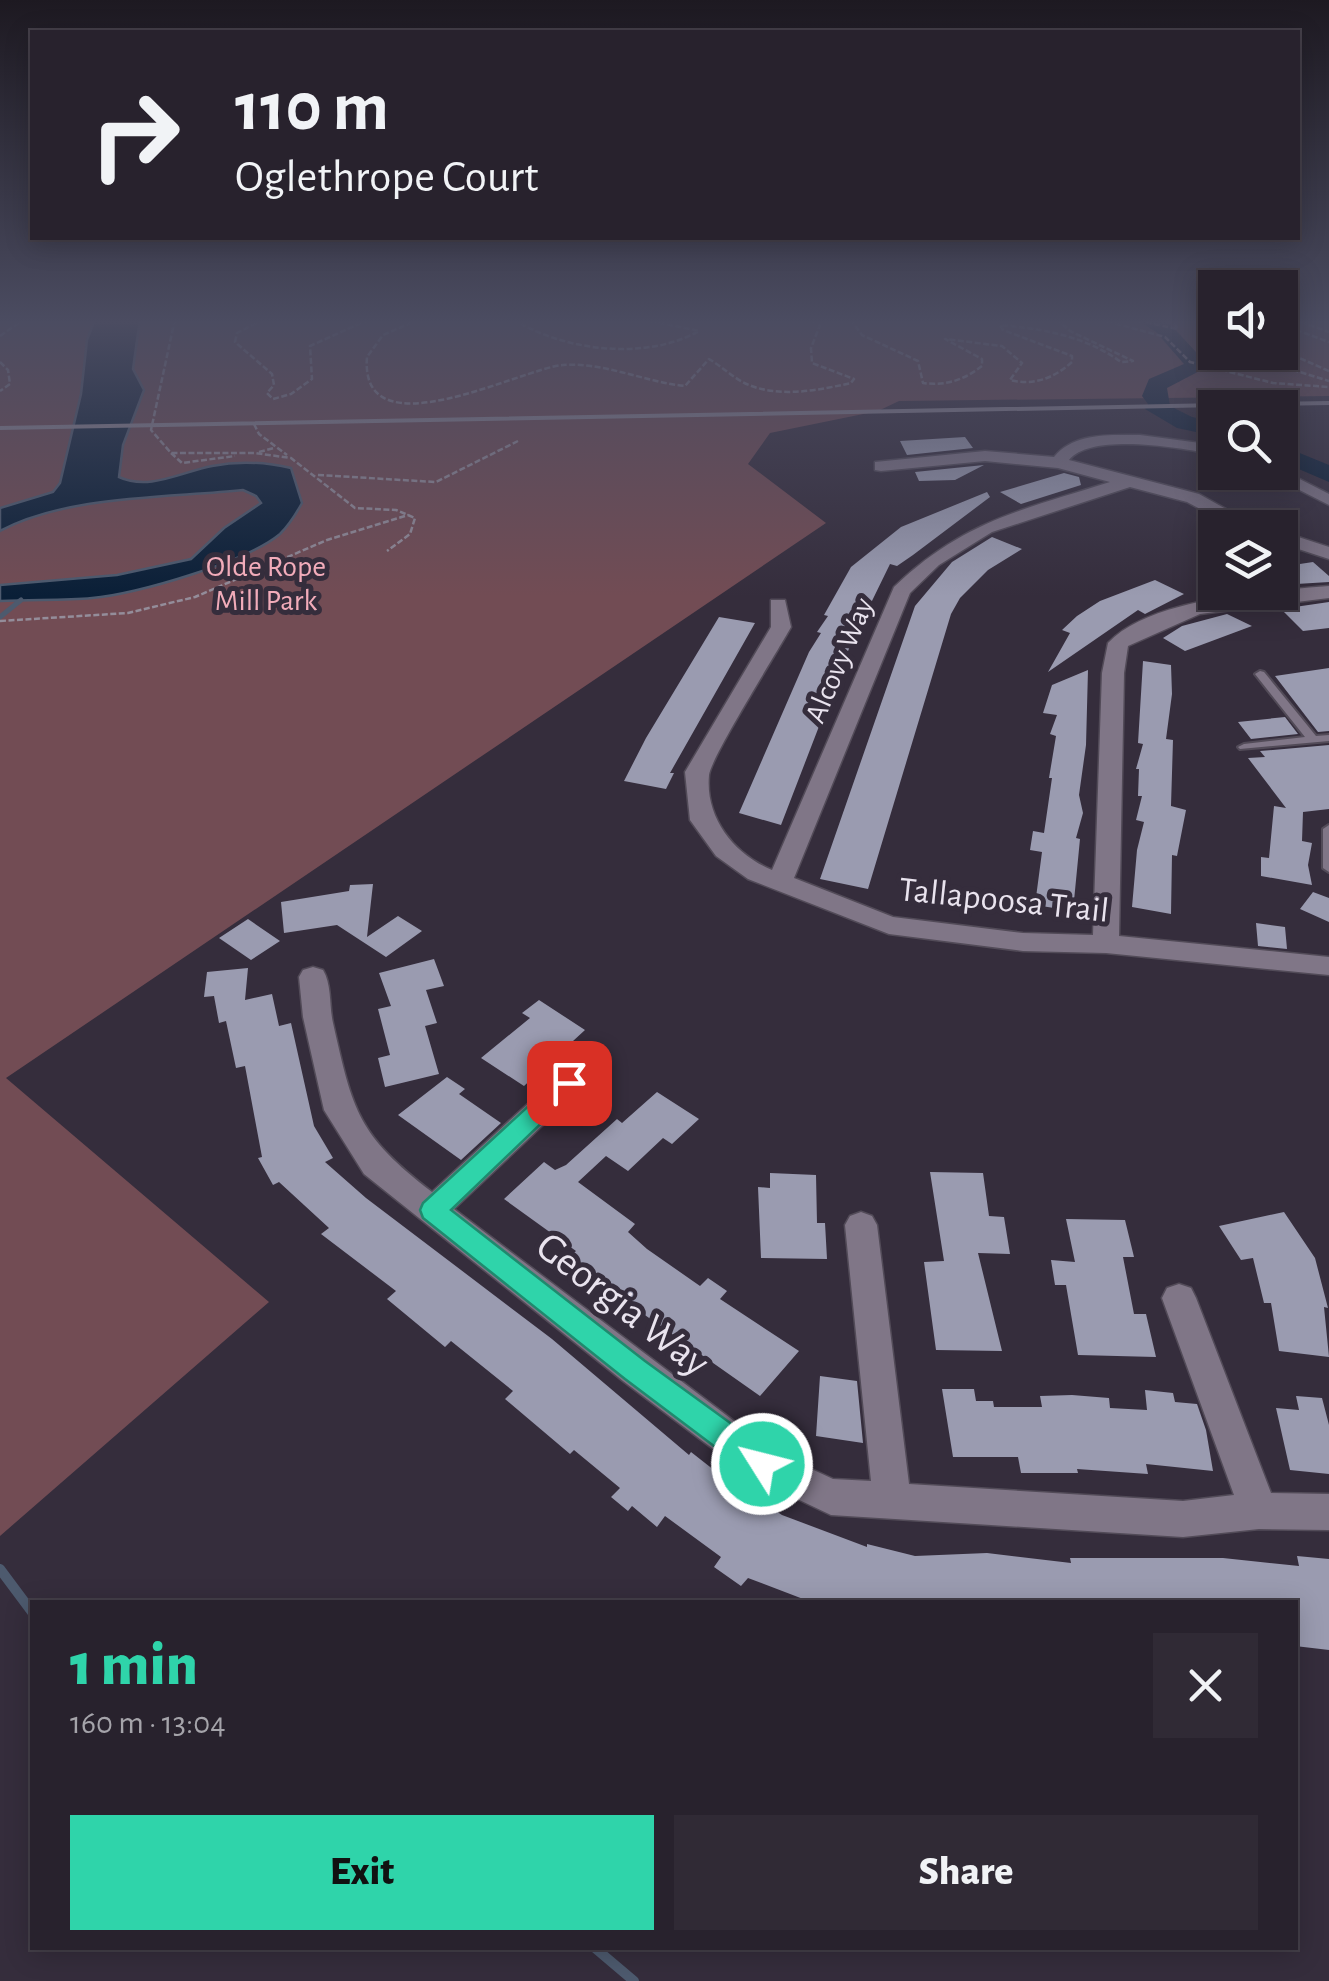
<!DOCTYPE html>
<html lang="en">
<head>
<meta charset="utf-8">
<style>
	:root { --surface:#28222d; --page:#302a35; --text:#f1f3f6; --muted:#a5a4aa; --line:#443f49; --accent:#2fd4aa }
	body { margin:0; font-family:"Alegreya Sans",sans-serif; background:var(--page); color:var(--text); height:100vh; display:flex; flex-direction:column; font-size:38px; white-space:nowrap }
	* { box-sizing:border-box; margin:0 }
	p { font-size:32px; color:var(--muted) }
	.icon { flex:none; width:55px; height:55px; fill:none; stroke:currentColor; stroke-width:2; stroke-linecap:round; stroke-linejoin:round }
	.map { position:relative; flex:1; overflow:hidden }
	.details { position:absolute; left:30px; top:1600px; width:1268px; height:350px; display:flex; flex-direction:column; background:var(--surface); border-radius:0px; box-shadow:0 5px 25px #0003,0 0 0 2px var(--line) }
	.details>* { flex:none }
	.hud { position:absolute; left:30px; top:30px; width:1270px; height:210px; border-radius:0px; box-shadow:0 5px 25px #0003,0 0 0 2px var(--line); background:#28222d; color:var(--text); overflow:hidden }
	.controls { position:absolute; left:1198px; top:270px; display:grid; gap:20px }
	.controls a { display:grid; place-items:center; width:100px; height:100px; border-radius:0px; background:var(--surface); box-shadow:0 5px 25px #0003,0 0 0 2px var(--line); font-size:50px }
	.pin { position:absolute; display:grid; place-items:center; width:85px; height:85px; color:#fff; margin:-42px; border-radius:20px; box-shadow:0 5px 15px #0006 }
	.me { position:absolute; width:110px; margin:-55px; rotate:306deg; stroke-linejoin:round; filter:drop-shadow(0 0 8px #0008) }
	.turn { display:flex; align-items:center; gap:35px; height:210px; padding:0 40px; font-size:45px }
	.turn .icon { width:130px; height:130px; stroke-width:2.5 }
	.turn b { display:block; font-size:70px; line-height:85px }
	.round { display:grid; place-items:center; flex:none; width:105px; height:105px; border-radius:0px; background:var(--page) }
	.head { display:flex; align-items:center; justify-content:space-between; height:170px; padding:0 40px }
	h1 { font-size:60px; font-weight:800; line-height:75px; color:var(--accent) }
	.action { display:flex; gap:20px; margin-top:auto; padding:20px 40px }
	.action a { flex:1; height:115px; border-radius:0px; background:var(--accent); color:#111; font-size:40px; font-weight:800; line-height:115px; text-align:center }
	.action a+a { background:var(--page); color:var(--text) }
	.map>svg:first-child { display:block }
	.green { fill:#724c54 }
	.water { fill:#0a1f37; stroke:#4d5a6e; stroke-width:2.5 }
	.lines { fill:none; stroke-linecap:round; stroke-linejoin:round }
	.stream-far1 { stroke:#4d5a6e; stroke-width:5 }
	.stream { stroke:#4d5a6e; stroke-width:10 }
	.river { fill:#0a1f37; fill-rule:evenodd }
	.building { fill:#9a9bb0 }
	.lane-casing { stroke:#524b58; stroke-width:4 }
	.street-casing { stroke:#524b58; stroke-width:3 }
	.path { stroke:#948d9a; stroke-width:2.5; stroke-dasharray:6 2.5; stroke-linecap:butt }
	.lane { fill:#807687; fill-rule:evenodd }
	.street { fill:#807687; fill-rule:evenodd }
	.rail { stroke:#948d9a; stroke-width:4 }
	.route { fill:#2fd4aa; stroke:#1f8a6e; stroke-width:2.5 }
	.labels { text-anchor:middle; stroke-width:10; stroke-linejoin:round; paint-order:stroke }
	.far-park-label { font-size:30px; fill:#f2acba; stroke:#352d3c }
	.far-street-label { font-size:30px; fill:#e9e3ee; stroke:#352d3c }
	.street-label { font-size:35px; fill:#e9e3ee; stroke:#352d3c }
	.near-street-label { font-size:42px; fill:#e9e3ee; stroke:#352d3c }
</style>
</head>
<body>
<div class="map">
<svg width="1329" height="1981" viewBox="0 0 1329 1981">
	<rect width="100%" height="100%" fill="#352d3c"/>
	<!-- green -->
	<path class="green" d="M0,319H1215V352H1280V319H1329V396L899,401L878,411L770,433L748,464L826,523L6,1078L269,1302L0,1536Z"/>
	<!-- water -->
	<path class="water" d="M95,319H140L133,369L144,390L123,445L119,477C149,491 181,472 212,466C237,461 265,462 291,468L302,503C296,514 289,525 280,534C248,561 135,595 92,598C62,601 31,599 0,601V585L117,575L191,559L224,528L261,503L256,496L243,490C168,498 67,495 0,531V508L53,492L60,483L81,394L87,340Z"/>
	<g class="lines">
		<!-- stream-far1 -->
		<path class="stream-far1" d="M0,617L21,600"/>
		<!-- stream -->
		<path class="stream" d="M0,1569L32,1612
			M595,1948L634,1981"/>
		<!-- river -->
		<path class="river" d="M1136,319H1162L1170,324L1209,366L1167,388L1170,406L1192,417L1215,422V436L1177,428L1145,409L1148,404L1142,396L1149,379L1184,364L1156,332Z
			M1280,445L1329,465V482L1280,461Z"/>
	</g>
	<!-- building -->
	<path class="building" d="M965,437L973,448L907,455L900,441Z
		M984,465L955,480L919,481L915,472Z
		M1064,473L1079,477L1081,485L1021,504L1000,492Z
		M987,492L990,497L913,555L897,566L890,564L850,646L781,825L739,813L809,652L821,633L817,632L828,616L824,615L851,567L901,527Z
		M992,537L1022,549L988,570L960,598L951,614L868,889L820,879L915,606L952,562Z
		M1313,562L1329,576V582L1280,585V567Z
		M1155,580L1184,594L1145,614L1138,610L1048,672L1070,633L1062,630L1077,616L1100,601Z
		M1329,602V628L1303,631L1281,609Z
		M1227,614L1252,626L1185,651L1163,638L1182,626Z
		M719,617L755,623L670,773H674L666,789L624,781L646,738Z
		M1143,661L1171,665L1172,694L1166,739L1173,740L1171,806L1186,810L1177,856L1172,855L1171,914L1132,907L1137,850L1144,822L1136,820L1142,796H1138L1139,769H1136L1143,744L1138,743Z
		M1329,668V731L1318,732L1275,676Z
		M1088,670L1086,745L1079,795L1083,813L1076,838L1080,839L1073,911L1035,905L1042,852L1030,850L1033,831L1044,833L1052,778H1049L1056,736L1050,734L1057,715L1043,713L1052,685Z
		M1285,717L1298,734L1251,739L1238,722Z
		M1329,745V809L1303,812L1302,841L1312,843L1308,865L1312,885L1261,876V857L1269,858L1274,806L1286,808L1248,758L1265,757L1260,751Z
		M373,884L367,937L398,916L422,931L386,957L337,925L284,933L281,902L349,891L350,885Z
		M1313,892L1329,898V922L1300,909Z
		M248,919L280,941L251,960L219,938Z
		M1256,923L1285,927L1287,949L1258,946Z
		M434,959L444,986L426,990L437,1023L425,1026L439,1074L385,1087L378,1058L390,1055L378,1009L391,1006L379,973Z
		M248,968L245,1000L272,994L279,1026L291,1023L314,1126L333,1158L325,1162L366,1198L552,1339L689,1455L691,1452L742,1492L743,1489L782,1515L867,1547V1544L915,1556L987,1553L1071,1563L1070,1558H1223L1299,1566L1297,1556L1329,1559V1650L1295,1646V1602H811L748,1578L741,1586L714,1567L721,1557L665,1516L657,1527L632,1506L628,1511L611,1497L620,1488L574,1450L570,1454L505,1399L513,1391L451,1341L445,1347L387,1299L396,1291L321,1234L329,1228L279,1182L273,1185L258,1158L262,1157L245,1066L236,1068L226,1021L219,1023L214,996L204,997L207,972Z
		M539,1000L585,1030L524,1086L481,1058L530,1018L522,1013Z
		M447,1077L465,1089L459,1094L501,1123L461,1160L398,1115Z
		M657,1092L699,1119L672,1144L663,1138L628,1171L606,1156L578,1182L635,1224L628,1232L647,1249L700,1286L708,1278L727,1291L720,1299L799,1351L760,1396L615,1294L619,1290L571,1256L576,1251L504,1199L544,1162L555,1170L566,1165L617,1119L622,1123Z
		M930,1172L983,1173L989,1216L1004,1217L1010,1254L978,1253L1002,1351L936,1350L924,1262L944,1261Z
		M770,1173L816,1175L817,1223H825L827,1259L761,1258L758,1187L770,1188Z
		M1284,1212L1315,1258L1328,1308L1324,1307L1329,1357L1279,1351L1271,1303H1264L1253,1258L1241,1260L1219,1226Z
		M1066,1219L1125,1220L1134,1257H1123L1134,1314H1146L1156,1357L1078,1355L1066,1285H1055L1051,1260L1075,1262Z
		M820,1376L857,1381L863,1443L816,1436Z
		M942,1389H974L976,1401H993L994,1407H1042L1040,1396L1072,1395L1109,1398L1110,1408L1147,1410L1145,1390L1173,1393L1175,1402L1197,1404L1206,1430L1213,1471L1146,1464L1148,1474L1077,1469L1078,1473H1021L1018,1457H953Z
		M1296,1396L1322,1398L1329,1425V1474L1290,1470L1276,1408L1299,1410Z"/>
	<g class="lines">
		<defs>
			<path id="lane" d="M1260,671L1264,672L1316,736L1329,735V741L1240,749L1238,747L1244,744L1305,737L1255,674Z
				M1329,825V872L1323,868V829Z"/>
			<path id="street" d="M1140,435L1215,445V455C1183,448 1092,432 1069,460L1199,494L1260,528H1236L1187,502L1130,487L992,532L939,565L910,593L794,878L893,917L1023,933L1093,935L1102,673L1108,643C1151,597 1271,591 1329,586V598L1200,614L1128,646L1124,673L1119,936L1329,957V975L1106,953L1023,951L889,934L748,879L716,856L690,820L685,772L771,627V600H785L791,627C778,651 711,757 709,775C705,818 734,854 772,870L894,587C963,521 1022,510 1110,482L1058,468L985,461L881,471L875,470V462L985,451L1054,457C1074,432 1111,435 1140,435Z
				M1280,469L1329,494V505L1264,472H1280Z
				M1280,531L1329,547V559L1280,543Z
				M313,967L323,970C332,985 329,1006 333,1023C353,1112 358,1135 432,1192L559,1075L569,1072L579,1075L584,1083L579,1091L454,1209L775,1452L833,1479L871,1481L845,1225L850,1216L861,1212L872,1216L877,1225L909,1484L1183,1501L1234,1495L1162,1298L1167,1288L1179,1284L1191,1288L1196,1298L1271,1493L1329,1494V1530L1259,1529L1183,1537L831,1515L749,1476L623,1381L364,1174L324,1110L303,1017L299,977L303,970Z"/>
		</defs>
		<!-- lane casing -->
		<use href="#lane" class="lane-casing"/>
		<!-- street casing -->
		<use href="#street" class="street-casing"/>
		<!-- path -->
		<path class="path" d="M175,319L151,430L171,453H254L291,458L355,508L396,510L415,518L410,534L387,551
			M264,319L237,333L235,342L272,374L274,385L267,393L273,399L291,394L312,379L310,346L370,319
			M420,319L383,335L367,357C359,455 522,368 563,365C604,362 645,382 685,386L709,359C723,367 734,379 749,385C781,398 819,390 851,383L854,379L812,363L811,348L820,325L808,319
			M513,319C563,351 646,361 699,331L642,319
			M850,319L862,335L918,361L923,383C946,386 964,380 982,366V359L945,339L1002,346L1022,363L1010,380C1034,386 1054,378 1072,362V356L1003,330L1000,325C1044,329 1085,336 1121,362L1133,361L1070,331L1057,319
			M1099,319L1165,337L1190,362L1273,383L1329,387
			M1129,319L1178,329L1170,319
			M1293,319L1329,332
			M1324,319L1329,321
			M1280,324L1329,342
			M0,336L24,319
			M0,362L8,370L10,384L0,391
			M1329,371L1288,353L1277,359L1287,368L1329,381
			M254,424L259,434L287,455
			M259,452L274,448
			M171,453L182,463L235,456
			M318,475L436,482L518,441
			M0,621L128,613L195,597L327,540L408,515"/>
		<!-- lane -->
		<use href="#lane" class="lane"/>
		<!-- street -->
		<use href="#street" class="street"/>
		<!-- rail -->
		<path class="rail" d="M0,428L1329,403"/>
	</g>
	<!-- sky -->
	<linearGradient id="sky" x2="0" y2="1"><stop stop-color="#1d1921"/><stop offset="0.54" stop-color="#4b4c61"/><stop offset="1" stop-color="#4b4c61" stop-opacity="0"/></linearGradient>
	<rect width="1329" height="596" fill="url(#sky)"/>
	<!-- route -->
	<path class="route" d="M569,1074L577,1077L581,1083L577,1089L451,1210L645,1361L773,1454L777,1464L773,1474L762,1478L751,1474L625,1379L423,1218L420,1210L423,1203L560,1077Z"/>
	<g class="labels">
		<!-- far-park labels -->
		<g class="far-park-label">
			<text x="266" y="576">Olde Rope<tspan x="266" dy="34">Mill Park</tspan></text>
		</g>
		<!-- far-street labels -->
		<g class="far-street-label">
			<text transform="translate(839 660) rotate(-67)" y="10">Alcovy Way</text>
		</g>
		<!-- street labels -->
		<g class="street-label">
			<text transform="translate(1004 899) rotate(6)" y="12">Tallapoosa Trail</text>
		</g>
		<!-- near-street labels -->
		<g class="near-street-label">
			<text transform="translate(624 1303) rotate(38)" y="15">Georgia Way</text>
		</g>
	</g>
</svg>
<div class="controls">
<a><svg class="icon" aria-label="sound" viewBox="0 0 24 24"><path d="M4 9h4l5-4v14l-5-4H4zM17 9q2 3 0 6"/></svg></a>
<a><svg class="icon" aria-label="search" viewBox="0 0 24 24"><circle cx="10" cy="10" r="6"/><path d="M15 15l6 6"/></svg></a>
<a><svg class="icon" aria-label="layers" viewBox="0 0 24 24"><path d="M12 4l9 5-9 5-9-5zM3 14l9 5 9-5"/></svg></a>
</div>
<div class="pin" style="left:569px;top:1083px;background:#d93025"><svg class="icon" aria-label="arrive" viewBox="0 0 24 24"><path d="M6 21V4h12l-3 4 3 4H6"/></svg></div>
<svg class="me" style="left:762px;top:1464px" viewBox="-20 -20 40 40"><circle r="17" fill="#2fd4aa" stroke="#fff" stroke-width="3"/><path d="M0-11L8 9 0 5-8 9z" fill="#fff"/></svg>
<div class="hud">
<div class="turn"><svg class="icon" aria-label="right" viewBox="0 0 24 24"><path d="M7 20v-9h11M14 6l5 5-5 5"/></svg><div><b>110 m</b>Oglethrope Court</div></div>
</div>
<section class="details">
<div class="head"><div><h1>1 min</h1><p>160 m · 13:04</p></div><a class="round"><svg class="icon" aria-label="close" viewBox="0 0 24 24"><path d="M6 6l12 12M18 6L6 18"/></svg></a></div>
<div class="action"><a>Exit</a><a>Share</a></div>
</section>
</div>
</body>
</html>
